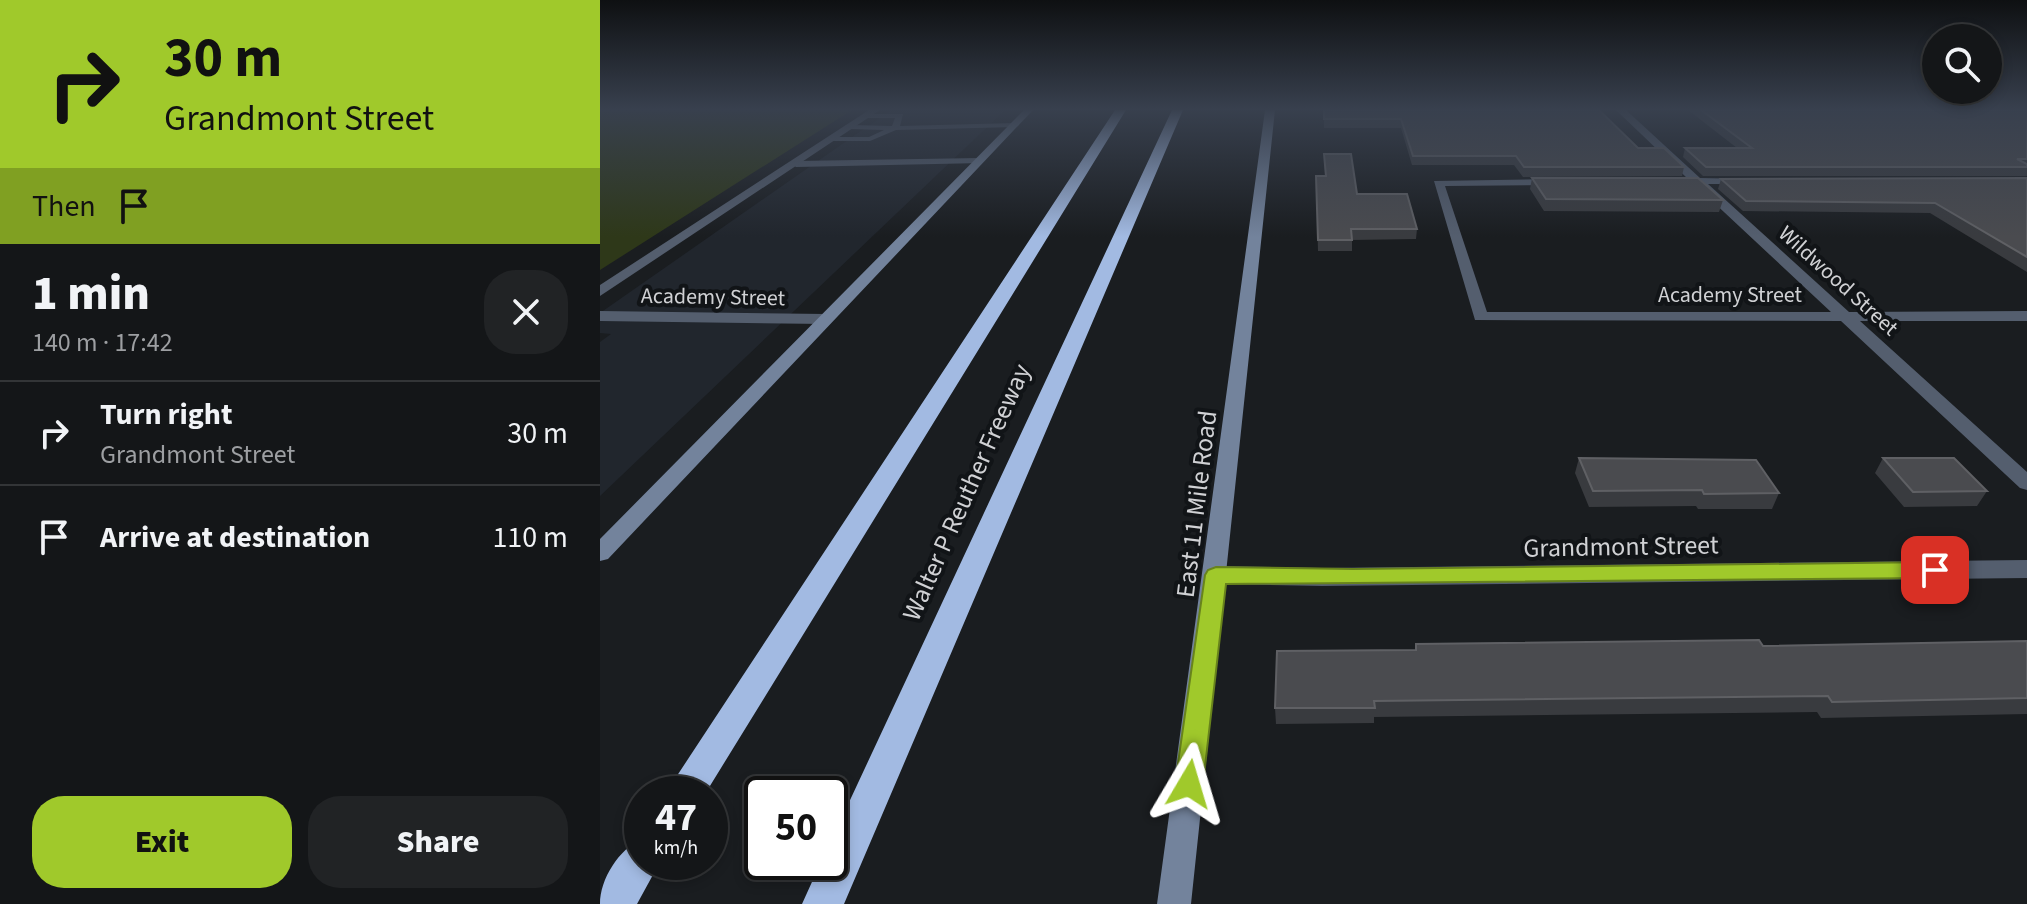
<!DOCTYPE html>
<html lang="en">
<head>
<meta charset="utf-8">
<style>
	:root { --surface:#141618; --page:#212325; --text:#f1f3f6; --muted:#9d9fa2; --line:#333537; --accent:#a0c92b }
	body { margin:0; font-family:"Source Sans 3",sans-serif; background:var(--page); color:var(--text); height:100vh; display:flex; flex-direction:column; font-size:30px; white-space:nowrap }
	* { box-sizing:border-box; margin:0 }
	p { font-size:26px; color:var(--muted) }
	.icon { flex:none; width:44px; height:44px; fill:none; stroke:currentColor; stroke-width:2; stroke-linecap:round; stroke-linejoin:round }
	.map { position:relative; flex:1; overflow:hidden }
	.side { display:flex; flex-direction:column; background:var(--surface); width:600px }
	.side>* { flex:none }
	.banner { background:#a0c92b; color:#111; overflow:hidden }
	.fabs { position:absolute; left:1322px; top:24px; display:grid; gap:16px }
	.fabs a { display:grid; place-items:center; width:80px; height:80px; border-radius:50%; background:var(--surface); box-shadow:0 4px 12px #0003,0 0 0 2px var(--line); font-size:40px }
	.speed { position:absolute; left:24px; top:776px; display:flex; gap:16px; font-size:40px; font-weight:700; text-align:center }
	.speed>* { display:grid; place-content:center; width:104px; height:104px; border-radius:50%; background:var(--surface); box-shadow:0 4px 12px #0003,0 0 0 2px var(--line); line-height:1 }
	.speed small { font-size:20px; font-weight:400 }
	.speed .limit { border:4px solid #111; border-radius:12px; background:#fff; color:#111 }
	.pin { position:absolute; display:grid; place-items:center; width:68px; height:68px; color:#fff; margin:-34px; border-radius:16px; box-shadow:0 4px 12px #0006 }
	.me { position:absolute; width:88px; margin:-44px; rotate:7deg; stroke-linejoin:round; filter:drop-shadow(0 0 6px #0008) }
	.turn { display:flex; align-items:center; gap:28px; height:168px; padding:0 32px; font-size:36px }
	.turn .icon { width:104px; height:104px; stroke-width:2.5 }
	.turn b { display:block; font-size:56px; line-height:68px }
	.then { display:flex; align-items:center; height:76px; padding:0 32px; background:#0003; gap:16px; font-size:30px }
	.round { display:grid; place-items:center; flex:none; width:84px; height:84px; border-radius:32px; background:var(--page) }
	.overview { display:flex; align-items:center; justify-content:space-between; height:136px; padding:0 32px }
	h1 { font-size:48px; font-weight:800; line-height:60px }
	.primary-button { display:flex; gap:16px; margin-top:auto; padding:16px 32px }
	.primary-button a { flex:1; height:92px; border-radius:32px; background:var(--accent); color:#111; font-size:32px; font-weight:800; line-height:92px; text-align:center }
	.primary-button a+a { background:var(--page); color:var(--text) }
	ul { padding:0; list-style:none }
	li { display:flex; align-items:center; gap:24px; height:104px; padding:0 32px; border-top:2px solid var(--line) }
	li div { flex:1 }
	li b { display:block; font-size:30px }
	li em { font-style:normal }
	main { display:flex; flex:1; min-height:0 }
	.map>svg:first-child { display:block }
	.built { fill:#21262d }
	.green { fill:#2e3819 }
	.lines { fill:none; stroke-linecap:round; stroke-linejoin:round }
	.lane { fill:#545e6e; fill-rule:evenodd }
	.street { fill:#545e6e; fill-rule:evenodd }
	.secondary { fill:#73839c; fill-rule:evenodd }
	.highway { fill:#a2bae2; fill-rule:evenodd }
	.wall { fill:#393b3f }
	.building { fill:#4a4b4f; stroke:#5f6064; stroke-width:2 }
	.route { fill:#a0c92b; stroke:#68831c; stroke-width:2 }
	.labels { text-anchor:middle; stroke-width:8; stroke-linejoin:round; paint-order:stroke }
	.far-street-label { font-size:22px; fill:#d0d1d4; stroke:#111417 }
	.street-label { font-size:26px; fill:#d0d1d4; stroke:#111417 }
</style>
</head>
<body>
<main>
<section class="side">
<div class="banner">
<div class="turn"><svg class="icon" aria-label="right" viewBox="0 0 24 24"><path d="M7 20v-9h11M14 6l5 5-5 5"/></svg><div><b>30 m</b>Grandmont Street</div></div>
<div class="then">Then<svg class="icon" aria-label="arrive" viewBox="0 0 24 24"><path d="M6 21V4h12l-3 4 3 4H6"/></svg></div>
</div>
<div class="overview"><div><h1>1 min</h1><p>140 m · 17:42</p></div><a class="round"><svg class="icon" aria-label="close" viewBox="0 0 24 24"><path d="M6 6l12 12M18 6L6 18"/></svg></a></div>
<ul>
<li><svg class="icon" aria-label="right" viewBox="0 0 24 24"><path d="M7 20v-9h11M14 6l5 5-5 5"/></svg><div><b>Turn right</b><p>Grandmont Street</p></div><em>30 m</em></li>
<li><svg class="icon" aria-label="arrive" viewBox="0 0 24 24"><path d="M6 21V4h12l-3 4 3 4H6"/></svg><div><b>Arrive at destination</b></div><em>110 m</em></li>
</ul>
<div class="primary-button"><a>Exit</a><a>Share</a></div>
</section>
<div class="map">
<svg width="1427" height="904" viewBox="0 0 1427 904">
	<rect width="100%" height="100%" fill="#1a1d20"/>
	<!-- built -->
	<path class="built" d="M291,110H405L0,496V342L11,334L0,333V313Z"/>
	<!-- green -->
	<path class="green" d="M0,110H252L0,270Z"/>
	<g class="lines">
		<!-- lane -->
		<path class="lane" d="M265,114H303L300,126L415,123L419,125L415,127L296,130L270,141H229L232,137H269L284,130L250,129L246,127L250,125L292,126L295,118H268Z
			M379,158L382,159V163L196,167L192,164L196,161Z"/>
		<!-- street -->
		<path class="street" d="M269,110H280L0,296V285Z
			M1016,110H1026L1100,178L1151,179L1153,181L1147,184H1108L1249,312L1427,311V321H1260L1427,472V490L1420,488L1241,321L875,320L834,181L959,179L965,182L959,185L845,186L887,312H1231L1094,184L1071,183V179L1087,178Z
			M0,311L226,314L234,319L226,324L0,321Z
			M1427,560V578L722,586L616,584L608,581L604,575L608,569L616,566L722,568Z"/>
		<!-- secondary -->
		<path class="secondary" d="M424,110H433L8,559L0,561V539Z
			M665,110H675L591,904H557Z"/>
		<!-- highway -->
		<path class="highway" d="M515,110H526L105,794H65Z
			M572,110H583L244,904H202L221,862H230V843Z
			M42,839V862H60L37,904H0C0,879 19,849 42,839Z"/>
	</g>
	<!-- wall -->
	<path class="wall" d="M724,110L1038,148L1084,167L1082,176L923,177L914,165H812L801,128H724Z
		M1088,110H1427V176H1103L1083,157L1085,148H1137Z
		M724,154L757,194L817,229L816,239L752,240V251H718L716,176H725Z
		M932,178L1123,200L1119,212L944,211L930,189Z
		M1427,178V272L1330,213L1143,211L1118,189L1121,179Z
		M979,458L1179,493L1172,509H1098L1096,506L989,507L975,473Z
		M1283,458L1387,491L1377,506L1304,507L1275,473Z
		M1427,641V714L1221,718L1217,712L774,717V723L676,724L675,708L815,650L816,644L1163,646Z"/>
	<!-- building -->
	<path class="building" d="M724,110H999L1038,148H1064L1084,167H924L916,156H813L801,119H724Z
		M1101,110H1427V159H1417L1427,164V167H1106L1085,148H1152Z
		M724,154H751L757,194H807L817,229H751L752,240H718L716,176H726Z
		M932,178H1098L1123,200L946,199Z
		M1427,178V257L1335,203L1146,201L1121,179Z
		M979,458L1156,460L1179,493L1104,494L1102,490L993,491Z
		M1283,458H1354L1387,491L1313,492Z
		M1159,640L1163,646L1427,641V698L1232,702L1228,696L774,701L775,708H675L677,651L816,650V644Z"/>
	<!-- sky -->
	<linearGradient id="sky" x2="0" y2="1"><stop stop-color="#0e1012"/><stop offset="0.46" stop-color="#38404e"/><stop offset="1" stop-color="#38404e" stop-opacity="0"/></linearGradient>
	<rect width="1427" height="237" fill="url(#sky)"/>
	<!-- route -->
	<path class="route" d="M1335,562L1343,564L1346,570L1343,575L1335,578L626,584L603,784L599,794L589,797L579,794L575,784L605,575L608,570L616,567L753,569Z"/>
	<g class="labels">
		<!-- far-street labels -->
		<g class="far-street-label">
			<text transform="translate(1239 280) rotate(42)" y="8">Wildwood Street</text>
			<text x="1130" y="302">Academy Street</text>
			<text transform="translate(113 296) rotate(1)" y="8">Academy Street</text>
		</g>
		<!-- street labels -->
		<g class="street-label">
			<text transform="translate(366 492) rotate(-66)" y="9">Walter P Reuther Freeway</text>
			<text transform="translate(596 504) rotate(-83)" y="9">East 11 Mile Road</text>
			<text transform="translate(1021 546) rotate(-1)" y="9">Grandmont Street</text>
		</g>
	</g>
</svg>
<div class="fabs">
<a><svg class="icon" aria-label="search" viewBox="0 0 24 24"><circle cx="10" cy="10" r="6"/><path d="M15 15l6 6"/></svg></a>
</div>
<div class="speed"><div>47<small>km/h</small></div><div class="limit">50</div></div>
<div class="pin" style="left:1335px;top:570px;background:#d93025"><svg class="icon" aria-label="arrive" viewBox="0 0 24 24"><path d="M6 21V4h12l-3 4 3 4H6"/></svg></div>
<svg class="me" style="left:589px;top:784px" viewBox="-20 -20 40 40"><path d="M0-17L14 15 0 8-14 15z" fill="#a0c92b" stroke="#fff" stroke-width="4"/></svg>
</div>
</main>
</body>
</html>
